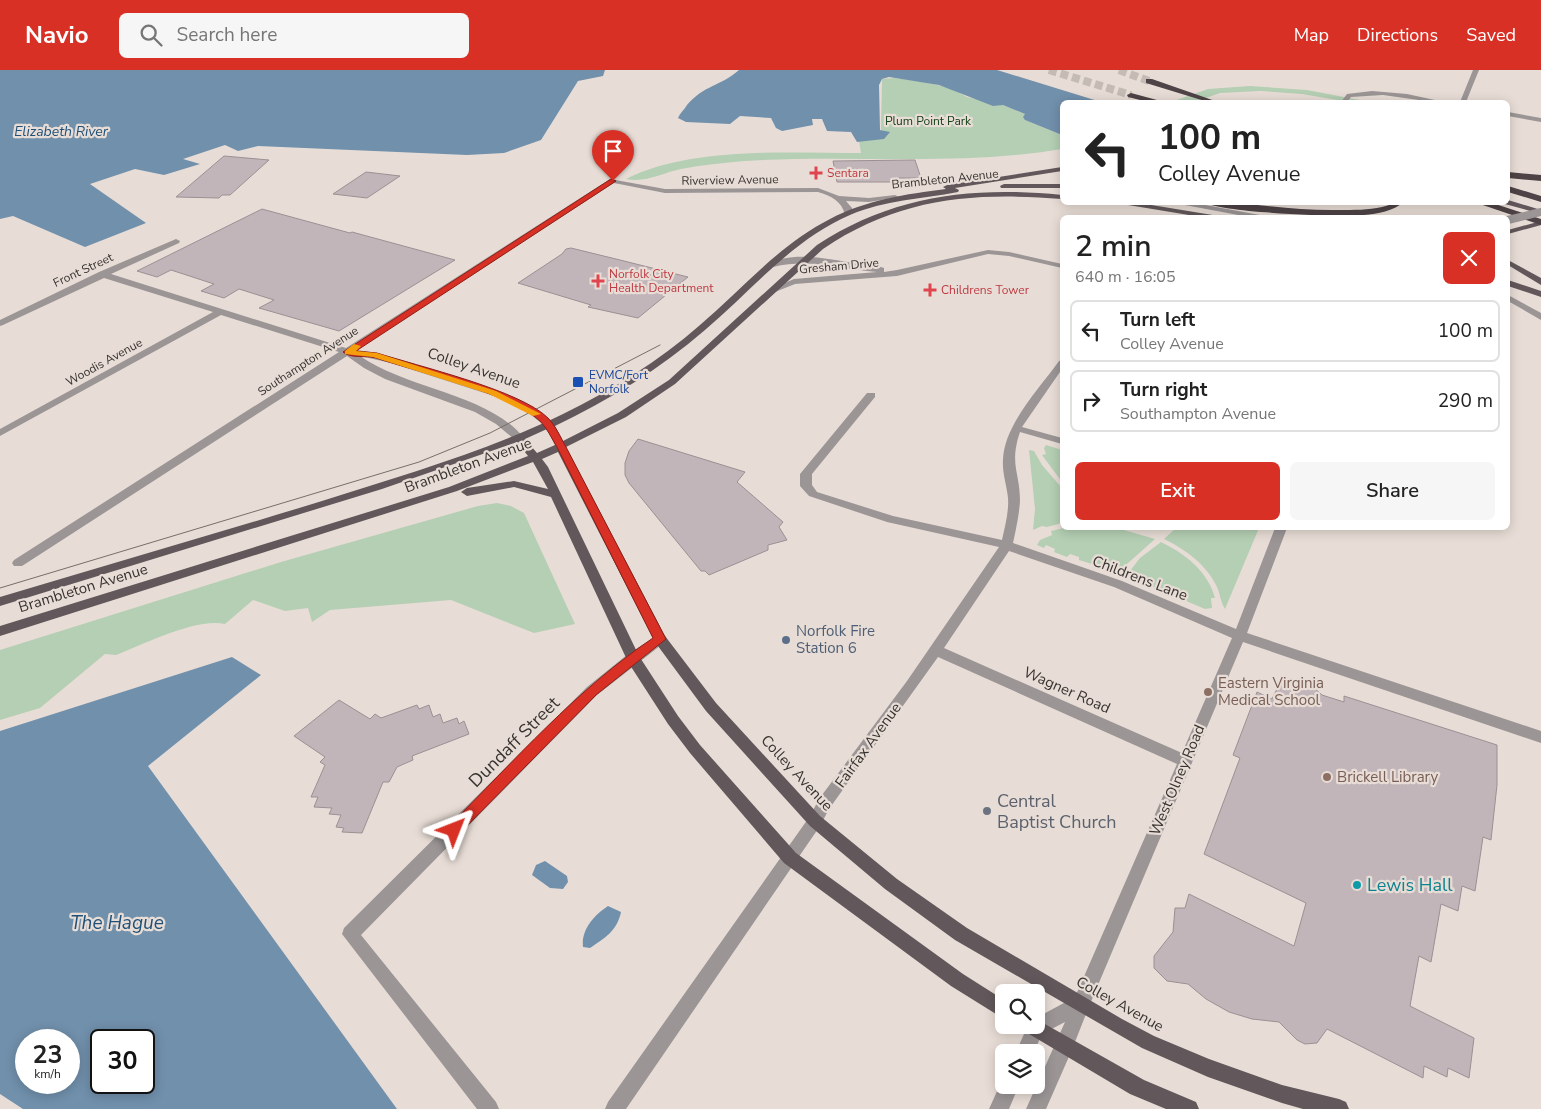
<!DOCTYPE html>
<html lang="en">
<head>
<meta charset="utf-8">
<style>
	:root { --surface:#fff; --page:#f6f6f6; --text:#222; --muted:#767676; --line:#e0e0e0; --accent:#d93025 }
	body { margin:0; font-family:"Nunito Sans",sans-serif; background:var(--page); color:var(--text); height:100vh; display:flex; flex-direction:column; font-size:19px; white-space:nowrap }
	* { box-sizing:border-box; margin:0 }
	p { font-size:16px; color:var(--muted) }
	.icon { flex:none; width:28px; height:28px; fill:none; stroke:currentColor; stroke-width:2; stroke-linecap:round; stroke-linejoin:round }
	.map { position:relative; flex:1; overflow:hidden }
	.drawer { position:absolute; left:1060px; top:145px; width:450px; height:315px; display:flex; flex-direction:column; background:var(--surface); border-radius:8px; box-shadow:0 2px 12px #0003 }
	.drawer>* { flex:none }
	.guide { position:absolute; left:1060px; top:30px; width:450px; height:105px; border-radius:8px; box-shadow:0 2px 12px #0003; background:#fff; color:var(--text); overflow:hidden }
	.tools { position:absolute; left:995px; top:914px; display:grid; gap:10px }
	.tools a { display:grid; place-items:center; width:50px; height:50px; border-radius:8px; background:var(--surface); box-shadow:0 2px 12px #0003; font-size:25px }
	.speed { position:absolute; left:15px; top:959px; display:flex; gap:10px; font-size:25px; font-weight:700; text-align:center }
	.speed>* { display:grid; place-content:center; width:65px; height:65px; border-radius:50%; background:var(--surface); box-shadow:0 2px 12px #0003; line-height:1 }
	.speed small { font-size:12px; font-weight:400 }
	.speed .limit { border:2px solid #111; border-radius:8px; background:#fff; color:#111 }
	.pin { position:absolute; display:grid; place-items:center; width:42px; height:42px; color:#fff; margin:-51px -21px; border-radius:50% 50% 50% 0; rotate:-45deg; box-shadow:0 0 5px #0007 }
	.pin .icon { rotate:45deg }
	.me { position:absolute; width:55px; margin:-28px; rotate:45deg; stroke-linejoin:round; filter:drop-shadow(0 0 4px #0008) }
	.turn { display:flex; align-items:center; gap:18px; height:105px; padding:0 15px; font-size:22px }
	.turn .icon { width:65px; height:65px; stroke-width:2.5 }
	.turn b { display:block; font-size:35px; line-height:42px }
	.round { display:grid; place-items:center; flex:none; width:52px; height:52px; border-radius:8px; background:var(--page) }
	.headline { display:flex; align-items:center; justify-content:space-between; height:85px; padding:0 15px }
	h1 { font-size:30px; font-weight:600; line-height:38px }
	.cta { display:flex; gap:10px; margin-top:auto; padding:10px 15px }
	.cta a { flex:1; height:58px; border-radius:8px; background:var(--accent); color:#fff; font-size:20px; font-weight:600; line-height:58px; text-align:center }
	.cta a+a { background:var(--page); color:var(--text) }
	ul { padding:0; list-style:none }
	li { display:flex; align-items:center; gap:15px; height:62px; margin:0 10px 8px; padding:0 5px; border:2px solid var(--line); border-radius:8px }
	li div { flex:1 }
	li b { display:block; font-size:19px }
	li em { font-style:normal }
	header { display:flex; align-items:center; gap:30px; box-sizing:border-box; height:70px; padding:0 25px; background:var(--accent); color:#fff }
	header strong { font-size:24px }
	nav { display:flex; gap:28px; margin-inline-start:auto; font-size:18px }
	.search { width:350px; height:45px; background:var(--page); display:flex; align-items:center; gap:12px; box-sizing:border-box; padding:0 18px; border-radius:8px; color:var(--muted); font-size:19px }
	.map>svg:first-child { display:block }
	.green { fill:#b4cfb3 }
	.water { fill:#7190ac; fill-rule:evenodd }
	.building { fill:#c1b5b9; stroke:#9c9094 }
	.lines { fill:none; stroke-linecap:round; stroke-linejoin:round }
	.highway-tunnel { stroke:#c5bbb5; stroke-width:8; stroke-dasharray:8 4; stroke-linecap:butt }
	.minor { fill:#9b9596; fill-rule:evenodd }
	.major { fill:#62585b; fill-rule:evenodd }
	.highway { fill:#4e4346; fill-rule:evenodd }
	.tram { stroke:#766f6a; stroke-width:1 }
	.minor-bridge { stroke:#9b9596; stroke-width:8 }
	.route { fill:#d93025; stroke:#8d1f18 }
	.slow { fill:#f59e0b }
	.health-dot { fill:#e0444e; stroke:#e8ddd6; stroke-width:2 }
	.transit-dot { fill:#1a4fb4; stroke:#e8ddd6; stroke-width:2 }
	.service-dot { fill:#5c6f8a; stroke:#e8ddd6; stroke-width:2 }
	.education-dot { fill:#8d6e63; stroke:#e8ddd6; stroke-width:2 }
	.worship-dot { fill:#6b7280; stroke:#e8ddd6; stroke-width:2 }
	.culture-dot { fill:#0f9aa8; stroke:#e8ddd6; stroke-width:2 }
	.labels { text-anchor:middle; stroke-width:4.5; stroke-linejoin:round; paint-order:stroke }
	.far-park-label { font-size:12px; fill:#144116; stroke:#e8ddd6 }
	.far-health-label { font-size:12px; fill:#be3a42; stroke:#e8ddd6; text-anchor:start }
	.far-street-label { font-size:12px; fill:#383330; stroke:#e8ddd6 }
	.far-transit-label { font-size:12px; fill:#164399; stroke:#e8ddd6; text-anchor:start }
	.far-water-label { font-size:14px; font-style:italic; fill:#1e5078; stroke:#e8ddd6 }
	.street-label { font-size:15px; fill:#383330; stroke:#e8ddd6 }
	.service-label { font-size:15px; fill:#4e5e75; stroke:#e8ddd6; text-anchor:start }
	.education-label { font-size:15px; fill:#785e54; stroke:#e8ddd6; text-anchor:start }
	.near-street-label { font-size:18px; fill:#383330; stroke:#e8ddd6 }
	.near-worship-label { font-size:18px; fill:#5b616d; stroke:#e8ddd6; text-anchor:start }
	.near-culture-label { font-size:18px; fill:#0d838f; stroke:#e8ddd6; text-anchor:start }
	.near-water-label { font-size:19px; font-style:italic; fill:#1e5078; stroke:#e8ddd6 }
</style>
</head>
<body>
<header>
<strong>Navio</strong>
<div class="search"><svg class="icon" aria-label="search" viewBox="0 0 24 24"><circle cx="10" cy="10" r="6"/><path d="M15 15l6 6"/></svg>Search here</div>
<nav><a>Map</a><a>Directions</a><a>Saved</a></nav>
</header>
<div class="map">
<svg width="1541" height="1039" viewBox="0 0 1541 1039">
	<rect width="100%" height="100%" fill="#e8ddd6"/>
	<!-- green -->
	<path class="green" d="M894,8L921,11L950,18L967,27L1003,35L1025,44V50L1062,65V79C957,97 851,84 745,91C723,93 702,95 681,99C662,103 646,113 626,109C691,76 789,83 861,83L859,71L889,63L881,60L882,9Z
		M1250,16L1307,20L1370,32H1349L1302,24L1260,21L1220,23L1194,32H1171L1208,19Z
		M1046,375L1062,380V412L1042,385L1046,384L1044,378Z
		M1029,380L1034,381L1042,395L1062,418V453L1047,457L1042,456L1033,460L1035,439Z
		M497,433L511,436L524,443L575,554L534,563L451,530L330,540L312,552L308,538L285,541L253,530L225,554C195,548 145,574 116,585L105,584L40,638L0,650V580L281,492L478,436Z
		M1064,458H1117L1155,469L1118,502L1079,490V487L1070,484L1067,487L1054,482L1055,479L1046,475L1044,478L1037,475L1040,470L1052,465L1051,461Z
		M1176,458H1259L1225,539C1221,533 1220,524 1217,517C1207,495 1185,479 1164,469Z
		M1161,472C1184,483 1208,501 1215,528H1211L1212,538L1205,539L1134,509L1136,505L1129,502L1140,488Z"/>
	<!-- water -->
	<path class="water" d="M0,0H605L603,6L578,11L541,70L504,83L467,85L258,76L238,81L225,75L183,89L200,94L164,105L135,99L90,114L146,153L85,177L13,146L0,149Z
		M739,0H997L1101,32H1062V65L1025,50L1023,47L1025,44L1003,35L993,36L939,15L889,7L882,9L879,15L880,60L890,62L884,69L857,72L851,62L827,61L822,49H812L813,55L782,61L776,58L771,48L740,46L730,54L686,52L678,48C680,43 684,40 687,35C704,15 721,16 739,0Z
		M232,587L261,605L148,696L397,1039H23L0,1024V661ZM26,970H69V1012H26ZM101,970H144V1012H101Z
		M545,791L567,806L568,812L563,819L550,818L532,805L536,795Z
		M608,836L621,842C617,861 605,868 590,878L583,877C581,860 594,845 608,836Z"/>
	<!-- building -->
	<path class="building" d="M224,86L269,90L230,125H222L219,128L176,127Z
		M915,90L921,108H899L900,112H837L833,91Z
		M366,102L400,106L367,128L333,124Z
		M262,139L350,163L352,162L455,190L339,261L259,238L274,230L239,219L224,228L201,221L214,214L171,200L157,207L137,201Z
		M571,178L620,190L688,207L638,248L588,237L591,235L518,213L562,184L566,179Z
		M638,369L745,402L737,412L783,452L779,457L787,470L768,475V480L709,505L705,501H701L629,413L625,405V393L629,381Z
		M1289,611L1303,612L1313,617L1322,625L1344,632V626L1497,675V715L1491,770L1483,767L1475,821L1462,816L1458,841L1441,834L1431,892L1419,886L1410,936L1474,968L1469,1008L1448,998L1447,1007L1424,996L1423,1008L1327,959L1317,973L1305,974L1297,970L1279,952L1252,949L1229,942L1206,929L1188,914L1167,911L1154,898V886L1173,862L1175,838H1185L1189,824L1294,876L1306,833L1204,784L1240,688L1233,685L1257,622L1272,629L1279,615Z
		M339,630L370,649L375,644L381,648L417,635L419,639L429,635L433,647L440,644L443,653L457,648L459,654L464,651L469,664L412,686L413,690L397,697L389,712H383L362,763L342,762L344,758L336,757L341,745L329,744L332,738L314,737L318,727H311L325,695L320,692L325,687L294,666Z"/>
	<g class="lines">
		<!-- highway-tunnel -->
		<path class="highway-tunnel" d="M1049,0L1131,25
			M1119,0L1149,11"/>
		<!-- minor -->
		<path class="minor" d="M1473,0H1479L1466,32H1460Z
			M1372,21L1407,24L1444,32H1433L1383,25L1351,27L1347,32H1341L1347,24Z
			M1508,42L1541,48V52L1508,46Z
			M610,109L665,119L818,118L839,126L869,128L895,125L899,127L869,132L846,131L852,138V143L848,145H845C842,131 831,126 818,122L665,123L614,113L356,280C386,283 414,294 441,303C481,316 520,324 553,352V356H545L522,338L494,326L391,293L360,286C407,319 488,324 523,367L522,369H514L496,354L475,342L385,309L364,298L347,286L22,496H14L12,493L14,490L339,282L221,245L0,366V359L213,242L104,208L3,255L0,256V250L99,202L176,169L180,171L179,173L111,204L346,278Z
			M1169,132H1189L1276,148H1254Z
			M988,180L1009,182L1062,194V198L1009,186L988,184L897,206L795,214L775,222L771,219L794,209L877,202C839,199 811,188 773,197L769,195C794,176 852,195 881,197L884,198V202L897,200Z
			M1508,225L1541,243V250L1508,231Z
			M1062,290V299L1022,357L1062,368V374L1020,362C1009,394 1020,402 1020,431C1019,446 1016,459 1013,473L1122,511L1236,559L1275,458H1287L1247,563L1541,661V673L1243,572L1090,934L1071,982L1046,1039H1026L1065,952L1042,964L1034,982H1016L1028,955H1036V948L1075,927L1177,694L938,587L829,739L820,756L626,1039H605L608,1032L810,746L819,729L907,611L999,477L887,452L809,426L800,416V404L867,323H875V327L812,404V415L817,422L893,446L1002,470C1005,456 1009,442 1008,428C1007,416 1002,403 1003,390C1004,355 1039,319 1059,291ZM1009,481L1114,517L1232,568L1182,683L944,578Z
			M660,564L665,566L667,569L665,572L597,625L361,865L496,1032L499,1039H477L342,864L344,858L587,617L628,584Z
			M1003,1008L1004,1015H1019L1009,1039H989Z"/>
		<!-- major -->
		<path class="major" d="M1062,97V101L955,118L959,120L958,122C921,129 885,130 850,145C792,170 752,220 705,260C660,299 609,330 555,356L563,371L618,343L669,310L817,175C893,125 973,116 1062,125V129C972,122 899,128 823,179L675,314L626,347L566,377L665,566L716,633L820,746L897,809L967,858L1122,949L1154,966L1209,989L1282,1015L1339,1029L1346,1032L1349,1039H1303L1282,1033L1208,1007L1142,978L955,870L885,819L810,756L706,641L655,572L558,382L542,389L548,397L639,586L678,646L700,675L796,783L963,904L1004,930V949L951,916L784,793L690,683L668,654L628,592L551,427L514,417L467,426L461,422L467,418L514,411L548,419L533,392L457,421L0,566V556L449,417L528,386L517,372L382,419L0,536V527C107,495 215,464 322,431C404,405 487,381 563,344C612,320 659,291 700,255C742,219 779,175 830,149C866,130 906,124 946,119L943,117L947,115ZM547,359L555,375L537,383L525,369Z
			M1004,114H1062V118H1001L1000,116Z
			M1508,130L1541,140V144L1505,134Z
			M1110,132H1133L1231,148H1207Z
			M1541,151V155L1508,164V160Z
			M1508,190L1541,208V215L1508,195Z
			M1508,210L1541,221V227L1508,216Z
			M1036,949L1144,1010L1196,1032L1199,1039H1166L1130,1024L1024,961L1021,955H1036Z"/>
		<!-- highway -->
		<path class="highway" d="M1146,9H1152L1218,32H1208L1146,13Z
			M1131,23L1157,30L1158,32H1148L1128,27L1127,25Z
			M1508,102L1541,105V111L1508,108Z
			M1508,116L1541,126V132L1508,122Z
			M1204,132C1249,132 1294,141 1339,140C1354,140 1368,140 1382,137C1390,135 1395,132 1404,132C1393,141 1378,144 1364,145C1340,147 1220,143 1204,132Z
			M1474,132H1489L1541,149V155Z"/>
		<!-- tram -->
		<path class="tram" d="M0,518L419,392L490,363L660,275"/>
		<!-- minor-bridge -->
		<path class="minor-bridge" d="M1508,150L1541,142"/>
	</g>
	<!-- route -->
	<path class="route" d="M611,109L616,111L356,281L377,283C417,296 520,320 548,348C555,355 561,368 566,377L666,569L596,625L459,764L454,766L449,764L447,760L449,756C514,691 577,619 653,568L557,377C552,369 547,358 540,351C510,323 418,302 376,288C366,285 351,289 343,282Z"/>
	<!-- slow -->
	<path class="slow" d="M354,274L361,276L356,281L377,283L496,321L541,344L533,346L489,324L373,287L345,284V281Z"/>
	<!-- markers -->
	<g class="health-dot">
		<path d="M813.5 95.5h5v5h5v5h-5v5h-5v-5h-5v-5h5z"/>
		<path d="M595.5 203.5h5v5h5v5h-5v5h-5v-5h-5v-5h5z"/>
		<path d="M927.5 212.5h5v5h5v5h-5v5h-5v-5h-5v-5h5z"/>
	</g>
	<rect class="transit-dot" x="572" y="306" width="12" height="12" rx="2.5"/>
	<circle class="service-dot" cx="786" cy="570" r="5"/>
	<g class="education-dot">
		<circle cx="1208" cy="622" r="5"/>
		<circle cx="1327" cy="707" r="5"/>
	</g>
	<circle class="worship-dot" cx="987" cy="741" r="5"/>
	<circle class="culture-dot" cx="1357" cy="815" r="5"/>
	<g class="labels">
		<!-- far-park labels -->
		<g class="far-park-label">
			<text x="928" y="55">Plum Point Park</text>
		</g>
		<!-- far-health labels -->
		<g class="far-health-label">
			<text x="827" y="107">Sentara</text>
			<text x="609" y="208">Norfolk City<tspan x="609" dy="14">Health Department</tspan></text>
			<text x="941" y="224">Childrens Tower</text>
		</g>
		<!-- far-street labels -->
		<g class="far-street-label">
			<text transform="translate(945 109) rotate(-6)" y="4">Brambleton Avenue</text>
			<text transform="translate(730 110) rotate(-1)" y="4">Riverview Avenue</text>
			<text transform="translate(839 196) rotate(-5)" y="4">Gresham Drive</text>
			<text transform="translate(83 200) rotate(-25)" y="4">Front Street</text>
			<text transform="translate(308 291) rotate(-33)" y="4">Southampton Avenue</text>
			<text transform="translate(104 292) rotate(-29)" y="4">Woodis Avenue</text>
		</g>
		<!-- far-transit labels -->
		<g class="far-transit-label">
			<text x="589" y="309">EVMC/Fort<tspan x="589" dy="14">Norfolk</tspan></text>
		</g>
		<!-- far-water labels -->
		<g class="far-water-label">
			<text x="61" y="66">Elizabeth River</text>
		</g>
		<!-- street labels -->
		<g class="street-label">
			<text transform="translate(474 298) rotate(19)" y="5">Colley Avenue</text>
			<text transform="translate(468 395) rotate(-20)" y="5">Brambleton Avenue</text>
			<text transform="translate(1140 508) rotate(21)" y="5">Childrens Lane</text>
			<text transform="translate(83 518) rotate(-17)" y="5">Brambleton Avenue</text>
			<text transform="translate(1067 620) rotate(24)" y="5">Wagner Road</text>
			<text transform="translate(868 675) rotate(-54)" y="5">Fairfax Avenue</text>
			<text transform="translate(797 703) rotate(47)" y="5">Colley Avenue</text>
			<text transform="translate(1177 710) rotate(-67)" y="5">West Olney Road</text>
			<text transform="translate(1120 934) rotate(29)" y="5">Colley Avenue</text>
		</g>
		<!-- service labels -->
		<g class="service-label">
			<text x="796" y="566">Norfolk Fire<tspan x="796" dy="17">Station 6</tspan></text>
		</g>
		<!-- education labels -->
		<g class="education-label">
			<text x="1218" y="618">Eastern Virginia<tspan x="1218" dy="17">Medical School</tspan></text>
			<text x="1337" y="712">Brickell Library</text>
		</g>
		<!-- near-street labels -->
		<g class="near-street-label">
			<text transform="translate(514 672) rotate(-45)" y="6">Dundaff Street</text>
		</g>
		<!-- near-worship labels -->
		<g class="near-worship-label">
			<text x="997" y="737">Central<tspan x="997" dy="21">Baptist Church</tspan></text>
		</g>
		<!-- near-culture labels -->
		<g class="near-culture-label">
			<text x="1367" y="821">Lewis Hall</text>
		</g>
		<!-- near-water labels -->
		<g class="near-water-label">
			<text x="117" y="859">The Hague</text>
		</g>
	</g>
</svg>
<div class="tools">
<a><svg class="icon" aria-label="search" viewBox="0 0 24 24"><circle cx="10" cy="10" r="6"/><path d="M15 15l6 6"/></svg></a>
<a><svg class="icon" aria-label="layers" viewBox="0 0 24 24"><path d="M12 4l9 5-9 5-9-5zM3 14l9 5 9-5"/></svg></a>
</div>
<div class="speed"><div>23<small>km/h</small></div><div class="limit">30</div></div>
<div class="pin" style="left:613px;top:111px;background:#d93025"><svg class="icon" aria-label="arrive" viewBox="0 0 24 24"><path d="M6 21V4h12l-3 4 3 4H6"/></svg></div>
<svg class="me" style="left:454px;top:760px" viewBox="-20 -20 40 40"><path d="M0-17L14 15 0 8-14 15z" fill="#d93025" stroke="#fff" stroke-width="4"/></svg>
<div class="guide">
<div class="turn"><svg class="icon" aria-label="left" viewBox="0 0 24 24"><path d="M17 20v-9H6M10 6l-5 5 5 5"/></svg><div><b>100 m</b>Colley Avenue</div></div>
</div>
<section class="drawer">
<div class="headline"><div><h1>2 min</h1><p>640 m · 16:05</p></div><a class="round" style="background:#d93025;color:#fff"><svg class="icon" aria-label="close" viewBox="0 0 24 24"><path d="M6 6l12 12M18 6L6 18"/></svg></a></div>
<ul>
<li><svg class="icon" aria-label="left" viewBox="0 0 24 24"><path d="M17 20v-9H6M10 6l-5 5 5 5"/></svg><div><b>Turn left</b><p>Colley Avenue</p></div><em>100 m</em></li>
<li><svg class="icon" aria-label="right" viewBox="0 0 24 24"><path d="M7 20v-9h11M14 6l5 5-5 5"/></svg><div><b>Turn right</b><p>Southampton Avenue</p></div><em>290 m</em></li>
</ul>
<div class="cta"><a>Exit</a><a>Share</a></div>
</section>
</div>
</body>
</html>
